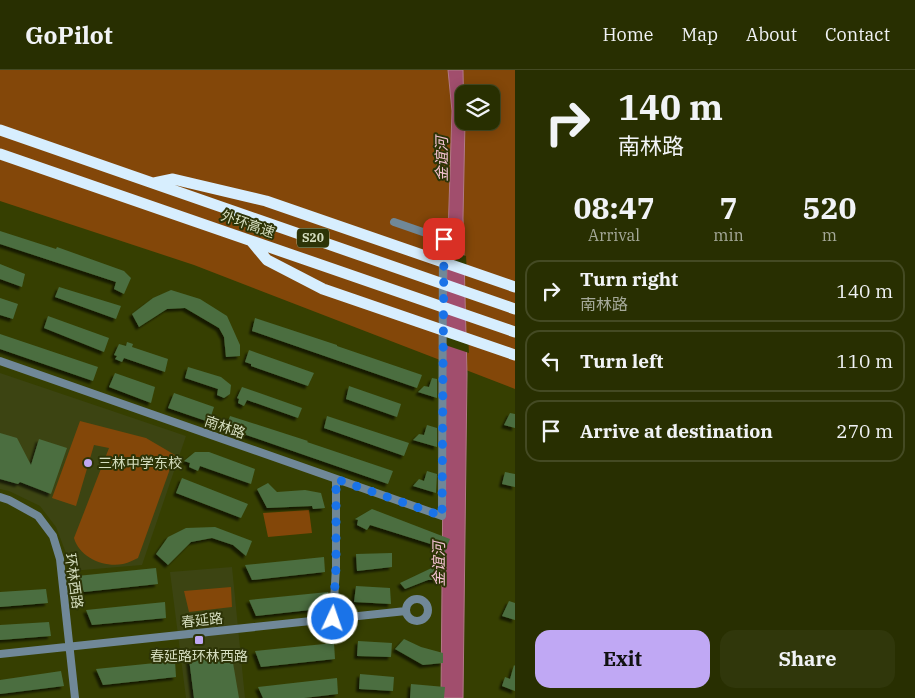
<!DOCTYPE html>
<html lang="en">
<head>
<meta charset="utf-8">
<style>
	:root { --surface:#282f01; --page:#30370b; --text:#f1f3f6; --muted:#a5a999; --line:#444a23; --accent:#c0a8f4 }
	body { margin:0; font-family:"IBM Plex Serif","Noto Sans SC",serif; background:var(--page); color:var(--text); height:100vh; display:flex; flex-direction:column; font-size:19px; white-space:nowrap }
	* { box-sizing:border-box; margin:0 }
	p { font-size:16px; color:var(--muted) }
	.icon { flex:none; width:28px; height:28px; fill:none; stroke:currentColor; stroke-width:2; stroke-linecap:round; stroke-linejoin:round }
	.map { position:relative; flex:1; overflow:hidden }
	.sheet { display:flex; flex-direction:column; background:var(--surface); width:400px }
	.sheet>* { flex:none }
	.hud { background:#282f01; color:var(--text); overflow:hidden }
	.controls { position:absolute; left:455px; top:15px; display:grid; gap:10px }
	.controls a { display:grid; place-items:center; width:45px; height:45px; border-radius:10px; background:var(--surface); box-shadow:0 2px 12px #0003,0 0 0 1px var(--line); font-size:25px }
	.pin { position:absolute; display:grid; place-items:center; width:42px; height:42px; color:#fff; margin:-21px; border-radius:10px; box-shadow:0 2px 8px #0006 }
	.me { position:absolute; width:55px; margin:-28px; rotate:3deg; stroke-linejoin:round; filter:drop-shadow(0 0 4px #0008) }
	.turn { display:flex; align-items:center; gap:18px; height:105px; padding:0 20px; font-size:22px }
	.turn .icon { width:65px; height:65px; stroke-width:2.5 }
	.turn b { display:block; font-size:35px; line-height:42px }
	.eta { display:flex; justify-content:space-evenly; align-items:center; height:85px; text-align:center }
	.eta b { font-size:30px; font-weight:800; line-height:35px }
	.button { display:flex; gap:10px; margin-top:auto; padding:10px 20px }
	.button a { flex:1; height:58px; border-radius:15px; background:var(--accent); color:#111; font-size:20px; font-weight:800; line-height:58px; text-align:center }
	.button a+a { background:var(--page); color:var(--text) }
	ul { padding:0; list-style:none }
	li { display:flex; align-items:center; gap:15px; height:62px; margin:0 10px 8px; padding:0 10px; border:2px solid var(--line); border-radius:15px }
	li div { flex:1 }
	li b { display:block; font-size:19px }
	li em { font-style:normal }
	header { display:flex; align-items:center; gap:30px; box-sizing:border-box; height:70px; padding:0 25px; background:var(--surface); border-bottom:1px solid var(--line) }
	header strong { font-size:24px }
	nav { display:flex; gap:28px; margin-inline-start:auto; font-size:18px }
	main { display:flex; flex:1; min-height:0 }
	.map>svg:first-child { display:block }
	.built { fill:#3c4412 }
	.green { fill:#834709; fill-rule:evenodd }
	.water { fill:#a14e6d; stroke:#b17986 }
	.pier { fill:#363f01 }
	.building { fill:#4b6e40; filter:url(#shadow) }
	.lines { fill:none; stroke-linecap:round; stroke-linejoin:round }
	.minor { stroke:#708898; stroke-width:8 }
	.highway { stroke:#d7eefe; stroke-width:11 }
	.route { stroke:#1a73e8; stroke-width:9; stroke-dasharray:0 16.2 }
	.poi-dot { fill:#c0a8f4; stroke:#2d3407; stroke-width:2 }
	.labels { text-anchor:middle; stroke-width:4; stroke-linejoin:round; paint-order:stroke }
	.shield { fill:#2d3407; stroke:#a3aa88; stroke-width:1 }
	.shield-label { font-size:12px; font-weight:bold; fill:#d5ddbf }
	.street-label { font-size:14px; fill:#d5ddbf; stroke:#2d3407 }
	.poi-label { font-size:14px; fill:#d5ddbf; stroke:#2d3407; text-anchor:start }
	.water-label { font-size:15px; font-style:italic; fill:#f2c1d0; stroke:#2d3407 }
</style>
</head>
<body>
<header>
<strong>GoPilot</strong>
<nav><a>Home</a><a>Map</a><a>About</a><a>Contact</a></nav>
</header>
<main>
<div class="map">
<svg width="515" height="628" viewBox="0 0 515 628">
	<defs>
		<filter id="shadow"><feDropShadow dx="-3" dy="3" stdDeviation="1" flood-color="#0009"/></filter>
	</defs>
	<rect width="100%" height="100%" fill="#363f01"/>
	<!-- built -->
	<path class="built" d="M0,303L186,366L142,495L71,501L66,483L56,457L40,436L9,421L0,419Z
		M232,497L245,628H186L170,502Z"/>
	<!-- green -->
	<path class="green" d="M0,0H515V319L194,195L0,131ZM464,24H491V51H464Z
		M80,351L146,368L175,385L138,488C133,490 128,493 123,494C104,498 79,487 74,468L109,378L94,375L76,436L52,428Z
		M309,440L312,463L268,467L263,443Z
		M231,517L232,537L189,542L184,521Z"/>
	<!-- water -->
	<path class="water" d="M448,0H463L464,51H465L463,148L467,304L463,628H441L444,291L452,41Z"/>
	<!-- pier -->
	<path class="pier" d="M445,179L466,186L467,204L445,197Z
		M443,256L468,265L469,283L442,274Z"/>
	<!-- building -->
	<path class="building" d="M0,161L56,179L57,177L124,201L131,208L124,224L114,219L116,212L0,174Z
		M0,194L25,204L22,217L0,209Z
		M59,217L121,236L116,249L55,227Z
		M171,220L200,229L227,246L240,275V286L226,287L224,267L219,258L185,238L167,239L139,257L132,244L153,228Z
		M0,228L18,234L13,249L0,245Z
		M48,246L109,268L104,282L44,258Z
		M255,248L337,275V276L422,305L417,318L252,261Z
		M0,264L98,297L93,311L0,279Z
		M127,272L133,274L132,277L168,289L165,302L124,288L122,292L115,289L117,286L114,285L119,274L126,276Z
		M249,280L314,303L308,316L251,296V294L245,292Z
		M188,297L221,307L231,315L230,324L224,328L217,325L218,319L185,308Z
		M115,303L155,317L151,333L109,317Z
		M432,308L437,309V328L418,322L424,316L429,317Z
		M349,316L401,334L397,347L346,329Z
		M242,317L302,338L298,348L247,330L244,336L238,333L239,329L237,328Z
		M174,323L214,337L209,352L168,338Z
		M510,343L515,344V358L504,355Z
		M230,346L308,371L307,372L393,401L388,414L226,358Z
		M327,346L409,373L404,386L324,358Z
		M427,355L437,358V377L413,370L419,364L424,365Z
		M0,363L17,368L31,395L39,369L67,378L51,424L20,412L18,414L0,409Z
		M195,382H209L255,399L251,414L200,396L198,401L189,397L190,393L184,391Z
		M427,401L437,404L436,423L413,416L419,409L424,411Z
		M505,402L515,404V417L502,414Z
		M182,408L248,434L241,448L176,423Z
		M268,413L277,422L305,420L321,423L325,438L313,439L312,436L267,438L257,419Z
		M372,439L450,469L443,486L435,484L437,476L370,455L367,460L357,455L358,450L355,449Z
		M215,457L252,471L246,486L233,475L212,468L191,472L168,495L156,484L168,467L186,458Z
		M392,483V497L357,501L356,484Z
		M324,487L325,502L252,510L245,495Z
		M440,494L443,510H428L405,519L400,513Z
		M156,498L158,514L84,522L77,506Z
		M356,516L390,518L391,534L354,532Z
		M46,519L48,533L0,537V522Z
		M328,522V538L256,546L249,530Z
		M509,531L515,533V550L502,546Z
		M165,532L166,548L92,555L86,540Z
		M49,552L51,566L0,570V555Z
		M404,569L421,577L443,583V593L423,595L395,579Z
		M358,571L392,573L391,587L357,586Z
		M334,573L335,589L261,597L255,581Z
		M232,587L239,628H194L189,589Z
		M175,591L176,607L103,615L96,599Z
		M514,595L515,596V621L502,616L505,607L510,609Z
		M61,601L64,616L0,624V610Z
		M360,604L394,607L393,621L359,619Z
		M337,608L338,624L304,628H263L258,617Z
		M411,614L445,617L444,628H410Z"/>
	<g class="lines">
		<!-- minor -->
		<path class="minor" d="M0,291L442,446L443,169L394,152
			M0,427L9,430L38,446L53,466L60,489L75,628
			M406 540a11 11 0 1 1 22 0a11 11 0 1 1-22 0Z
			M333,549L336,497V409
			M0,584L406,541"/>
		<!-- highway -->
		<path class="highway" d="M0,60L515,239
			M0,84L515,262
			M154,113L173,109L266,131L515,217
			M252,172L267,190L323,219L515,285"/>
	</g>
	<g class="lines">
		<!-- route -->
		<path class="route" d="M333,549L336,497V409L442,446L444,169"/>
	</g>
	<!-- markers -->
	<g class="poi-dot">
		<circle cx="88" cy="393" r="5"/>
		<rect x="194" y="565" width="10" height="10" rx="2.5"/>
	</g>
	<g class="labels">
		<!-- shield labels -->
		<rect class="shield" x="297" y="158.5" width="32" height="19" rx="4"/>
		<g class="shield-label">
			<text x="313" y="172">S20</text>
		</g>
		<!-- street labels -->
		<g class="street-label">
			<text transform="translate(248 154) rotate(19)" y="5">外环高速</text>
			<text transform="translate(225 357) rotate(19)" y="5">南林路</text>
			<text transform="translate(74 511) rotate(82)" y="5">环林西路</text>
			<text transform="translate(202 550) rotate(-6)" y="5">春延路</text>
		</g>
		<!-- poi labels -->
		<g class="poi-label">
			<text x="98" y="398">三林中学东校</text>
			<text x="199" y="591" text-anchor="middle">春延路环林西路</text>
		</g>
		<!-- water labels -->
		<g class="water-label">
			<text transform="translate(442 89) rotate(-90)" y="5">金谊河</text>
			<text transform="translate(439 494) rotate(-90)" y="5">金谊河</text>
		</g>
	</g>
</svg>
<div class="controls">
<a><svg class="icon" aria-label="layers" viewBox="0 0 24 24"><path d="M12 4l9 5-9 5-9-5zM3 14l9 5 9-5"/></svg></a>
</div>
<div class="pin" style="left:444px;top:169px;background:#d93025"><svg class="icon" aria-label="arrive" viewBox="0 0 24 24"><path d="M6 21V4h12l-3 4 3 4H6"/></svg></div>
<svg class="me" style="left:333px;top:549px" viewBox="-20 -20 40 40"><circle r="17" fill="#1a73e8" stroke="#fff" stroke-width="3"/><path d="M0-11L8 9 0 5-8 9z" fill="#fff"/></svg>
</div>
<section class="sheet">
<div class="hud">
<div class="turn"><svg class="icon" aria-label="right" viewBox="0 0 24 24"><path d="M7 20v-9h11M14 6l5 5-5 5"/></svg><div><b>140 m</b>南林路</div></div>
</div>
<div class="eta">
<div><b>08:47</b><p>Arrival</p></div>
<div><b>7</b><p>min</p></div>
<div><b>520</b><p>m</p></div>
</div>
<ul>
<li><svg class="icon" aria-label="right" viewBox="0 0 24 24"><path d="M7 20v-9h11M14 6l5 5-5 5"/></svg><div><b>Turn right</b><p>南林路</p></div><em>140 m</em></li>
<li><svg class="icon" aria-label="left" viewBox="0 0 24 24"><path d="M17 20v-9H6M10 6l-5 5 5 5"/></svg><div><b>Turn left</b></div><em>110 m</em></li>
<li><svg class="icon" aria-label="arrive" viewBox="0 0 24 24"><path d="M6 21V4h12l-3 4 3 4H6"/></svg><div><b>Arrive at destination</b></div><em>270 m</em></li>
</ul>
<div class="button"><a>Exit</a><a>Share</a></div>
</section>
</main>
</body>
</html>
